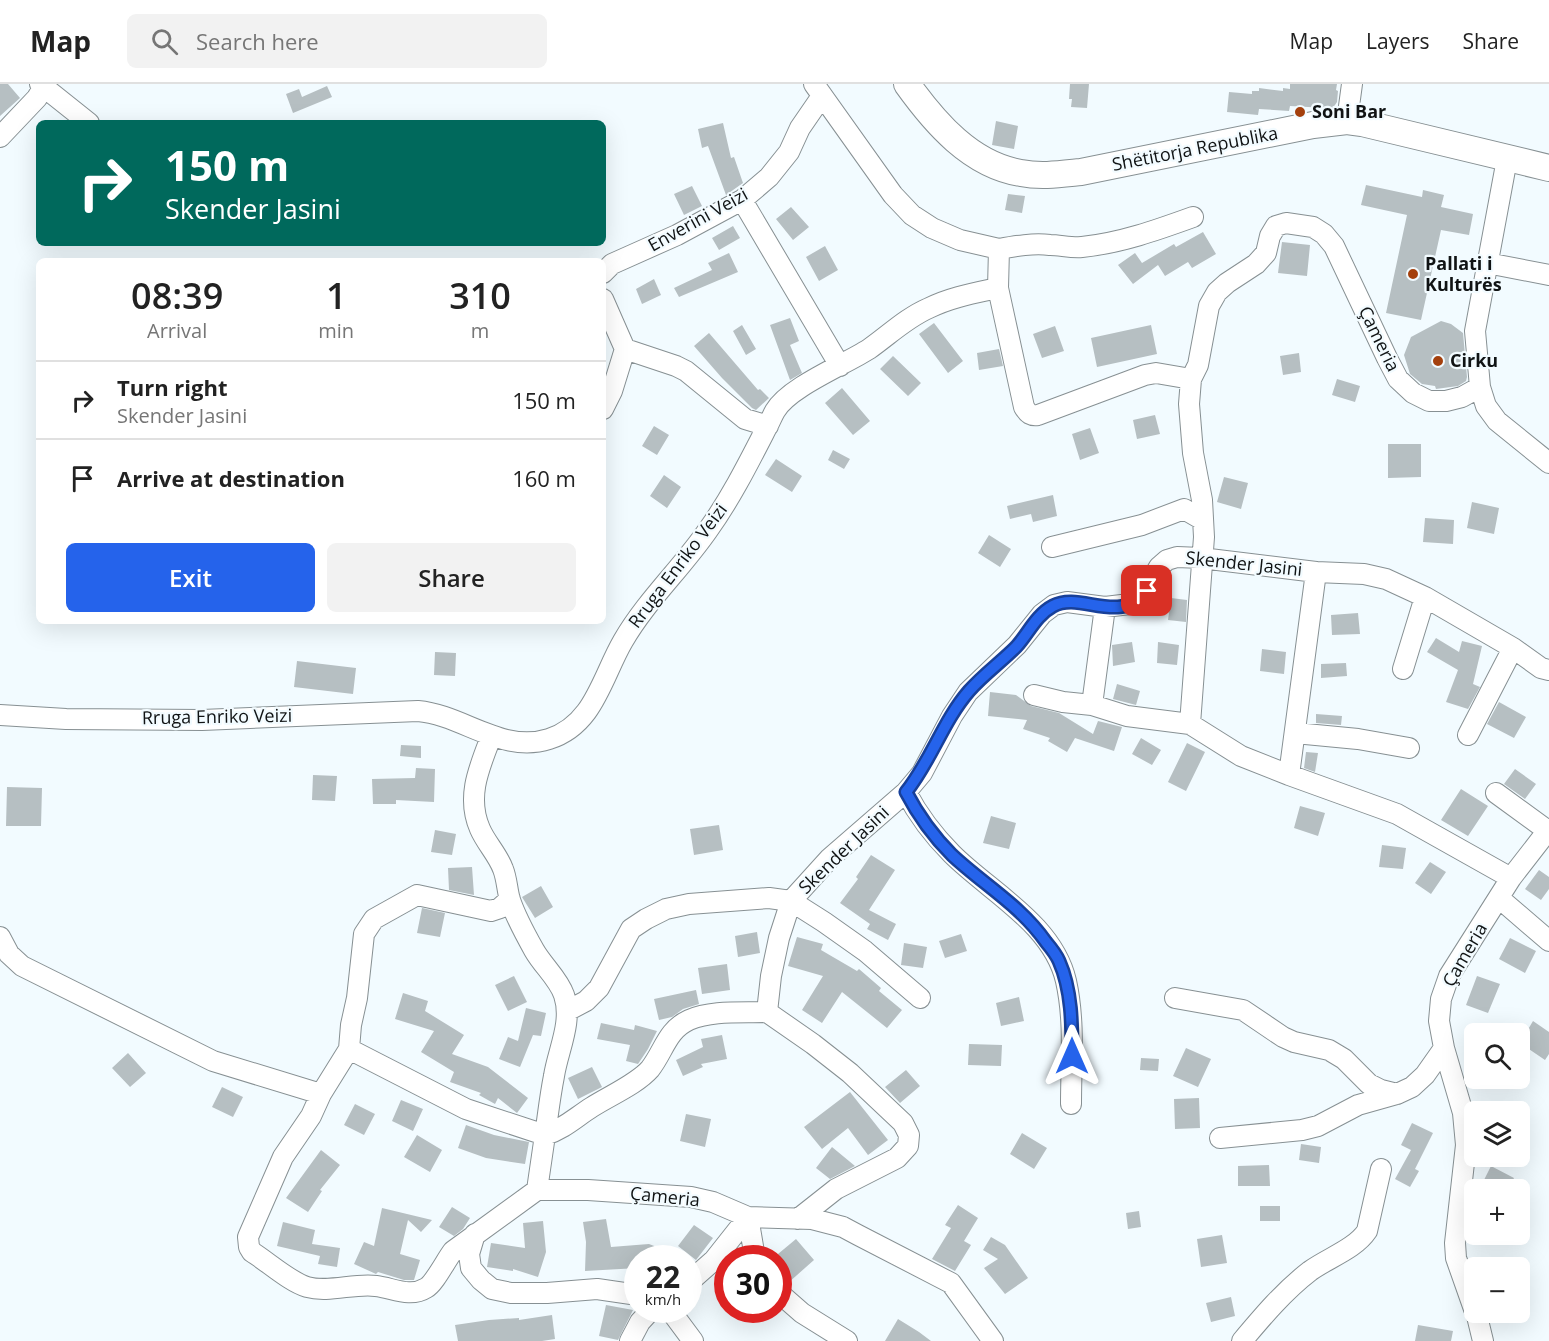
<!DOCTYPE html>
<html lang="en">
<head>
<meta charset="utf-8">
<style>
	:root { --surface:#fff; --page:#f2f2f2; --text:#222; --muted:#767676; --line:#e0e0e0; --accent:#2563eb }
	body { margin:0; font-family:"Open Sans",sans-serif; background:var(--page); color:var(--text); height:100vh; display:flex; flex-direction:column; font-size:22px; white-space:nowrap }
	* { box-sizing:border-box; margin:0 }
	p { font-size:20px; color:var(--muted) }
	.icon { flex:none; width:33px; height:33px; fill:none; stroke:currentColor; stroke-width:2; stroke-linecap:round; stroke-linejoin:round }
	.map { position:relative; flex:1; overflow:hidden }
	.sheet { position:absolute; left:36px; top:174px; width:570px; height:366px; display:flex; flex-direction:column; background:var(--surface); border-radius:9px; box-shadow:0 6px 24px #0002 }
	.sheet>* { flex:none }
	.hud { position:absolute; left:36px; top:36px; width:570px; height:126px; border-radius:9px; box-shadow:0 6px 24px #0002; background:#00695c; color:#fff; overflow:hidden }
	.buttons { position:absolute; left:1464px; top:939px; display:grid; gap:12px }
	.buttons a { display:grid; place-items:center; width:66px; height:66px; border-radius:9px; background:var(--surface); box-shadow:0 6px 24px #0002; font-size:30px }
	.speed { position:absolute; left:624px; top:1161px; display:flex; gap:12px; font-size:30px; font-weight:700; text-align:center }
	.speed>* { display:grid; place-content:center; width:78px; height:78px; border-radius:50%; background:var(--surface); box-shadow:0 6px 24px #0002; line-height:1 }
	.speed small { font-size:15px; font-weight:400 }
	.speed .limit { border:9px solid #d22; background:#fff; color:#111 }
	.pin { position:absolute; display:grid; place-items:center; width:51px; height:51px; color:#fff; margin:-26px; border-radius:12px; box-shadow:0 3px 9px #0006 }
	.me { position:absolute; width:66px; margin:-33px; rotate:0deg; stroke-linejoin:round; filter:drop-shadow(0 0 4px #0008) }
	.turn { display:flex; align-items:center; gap:21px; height:126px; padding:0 30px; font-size:27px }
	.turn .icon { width:78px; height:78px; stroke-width:2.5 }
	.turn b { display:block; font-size:42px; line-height:51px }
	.eta { display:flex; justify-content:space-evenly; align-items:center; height:102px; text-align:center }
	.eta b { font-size:36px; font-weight:600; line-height:42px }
	.primary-button { display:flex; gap:12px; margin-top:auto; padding:12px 30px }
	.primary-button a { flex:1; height:69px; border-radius:9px; background:var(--accent); color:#fff; font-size:24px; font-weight:600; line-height:69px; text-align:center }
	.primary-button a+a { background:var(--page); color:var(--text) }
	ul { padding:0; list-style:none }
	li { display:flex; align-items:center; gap:18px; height:78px; padding:0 30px; border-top:2px solid var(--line) }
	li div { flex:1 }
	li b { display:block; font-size:22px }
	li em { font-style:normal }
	header { display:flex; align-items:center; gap:36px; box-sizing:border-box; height:84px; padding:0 30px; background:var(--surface); border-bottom:2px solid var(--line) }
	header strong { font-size:28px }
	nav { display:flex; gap:33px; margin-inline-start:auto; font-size:21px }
	.search { width:420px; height:54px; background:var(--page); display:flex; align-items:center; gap:15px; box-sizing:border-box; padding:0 21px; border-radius:9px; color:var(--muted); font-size:22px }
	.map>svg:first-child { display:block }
	.building { fill:#b6bfc2 }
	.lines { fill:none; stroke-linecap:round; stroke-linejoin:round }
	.minor-casing { stroke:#879093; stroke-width:22 }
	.major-casing { stroke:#879093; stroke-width:28 }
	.minor { stroke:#fff; stroke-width:20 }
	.major { stroke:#fff; stroke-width:26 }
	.route-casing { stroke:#184099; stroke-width:15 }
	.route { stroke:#2563eb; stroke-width:10 }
	.poi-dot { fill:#a4400d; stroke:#f2fbff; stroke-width:2 }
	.labels { text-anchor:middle; stroke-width:4.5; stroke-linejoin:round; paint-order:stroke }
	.poi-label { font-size:18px; font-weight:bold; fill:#101314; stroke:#f2fbff; text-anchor:start }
	.street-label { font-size:18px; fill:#101314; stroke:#f2fbff }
</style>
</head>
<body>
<header>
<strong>Map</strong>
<div class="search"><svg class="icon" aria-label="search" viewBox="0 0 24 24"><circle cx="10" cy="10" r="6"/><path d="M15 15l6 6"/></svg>Search here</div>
<nav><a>Map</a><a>Layers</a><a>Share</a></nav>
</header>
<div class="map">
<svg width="1549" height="1257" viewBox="0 0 1549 1257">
	<rect width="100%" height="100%" fill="#f2fbff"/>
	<!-- building -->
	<path class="building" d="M0,0H8L20,14L0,32Z
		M1070,0H1089L1087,24L1071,23L1072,15H1069Z
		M1290,0H1337L1336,6L1338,7L1337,18L1333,24H1326L1290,22L1289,27L1259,25L1258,31L1227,28L1229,8L1252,10V7H1259V4L1283,7V4L1290,5Z
		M327,2L332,13L293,29L286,10L299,5L302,13Z
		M996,37L1018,42L1014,65L992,61Z
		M723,39L731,74L734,73L743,99L726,111L708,62L702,64L698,45Z
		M1366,101L1422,113L1423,106L1444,111L1441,123L1473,130L1469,151L1441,146L1421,236L1386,229L1407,131L1361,121Z
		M692,102L702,122L684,131L674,110Z
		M1008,110L1025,112L1022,129L1005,126Z
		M791,123L809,143L793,156L776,135Z
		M733,142L740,154L719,166L712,154Z
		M1203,148L1216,170L1192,184L1188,178L1165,192L1158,181L1133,200L1118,181L1135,169L1142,179L1174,160L1176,163Z
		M1282,158L1310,161L1307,192L1278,189Z
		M825,162L838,186L819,197L806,173Z
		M729,169L738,188L679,213L674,204L712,186L708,179Z
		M654,195L661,211L642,220L636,205Z
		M790,234L799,257L790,261L802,289L790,296L770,241Z
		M1441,237L1451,240L1463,249L1467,293L1466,297L1458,302L1436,305L1435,302L1422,300L1410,290L1404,271L1411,253Z
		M934,239L963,277L948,289L919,250Z
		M742,241L756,265L746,271L733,247Z
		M1151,241L1157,270L1097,283L1091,254Z
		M1055,242L1064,267L1042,274L1033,250Z
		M709,249L758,306L760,305L769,314L756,326L752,324L722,294L694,262Z
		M999,265L1003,282L979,286L977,269Z
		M1299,269L1301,288L1283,291L1280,272Z
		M893,272L921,299L908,312L880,285Z
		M1337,295L1360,302L1355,318L1332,311Z
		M842,304L870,337L853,351L825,319Z
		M1155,331L1160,350L1137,355L1133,336Z
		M654,342L669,351L657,371L642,362Z
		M1090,344L1099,369L1080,376L1072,350Z
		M1388,360H1421V393L1388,394Z
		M833,366L850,375L844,385L828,376Z
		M776,375L802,392L792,408L765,391Z
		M664,391L681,403L667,424L650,412Z
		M1224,393L1248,399L1241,425L1217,418Z
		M1053,411L1057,432L1033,438L1031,430L1010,435L1007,422Z
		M1472,418L1499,424L1494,450L1467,444Z
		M1425,434L1454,436L1453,460L1423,458Z
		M989,451L1011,465L1000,483L978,469Z
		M1171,514L1187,516L1186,538L1168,536Z
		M1358,529L1360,550L1332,551L1331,531Z
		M1436,554L1459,568L1462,557L1482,562L1473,600L1480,603L1468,625L1446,618L1458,586L1427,568Z
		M1132,558L1135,578L1113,582L1112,561Z
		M1158,558L1179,561L1177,581L1157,579Z
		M1262,565L1286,568L1284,590L1260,587Z
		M435,568L456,569L455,592L434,591Z
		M297,577L356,584L353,610L294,603Z
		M1346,579L1347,592L1321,594V580Z
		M1117,600L1140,607L1136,621L1113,615Z
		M990,608L1016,611L1031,622L1059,629L1093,650L1098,637L1122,643L1114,667L1075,654L1067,668L1048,657L1050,654L1023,645L1027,636L988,632Z
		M1499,618L1526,633L1514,654L1487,640Z
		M1316,630L1342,632L1341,641L1316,639Z
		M1141,654L1161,666L1152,681L1132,670Z
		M1187,659L1205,668L1186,707L1168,698Z
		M401,661L421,662V674L400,672Z
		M1306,668L1318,669L1315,688L1304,684Z
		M416,684L435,685L434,718L396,716V720H373L372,695L415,694Z
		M1515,685L1536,700L1525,715L1504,700Z
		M313,691L337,692L335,717L312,716Z
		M7,703L42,704L41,742H6Z
		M1461,705L1488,722L1468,752L1441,736Z
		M1300,722L1325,729L1318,752L1294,744Z
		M991,732L1016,739L1009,765L983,759Z
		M719,741L723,766L694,771L690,745Z
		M435,746L456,750L452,771L431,768Z
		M1382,761L1406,764L1403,785L1379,783Z
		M871,771L895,786L869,826L896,840L888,856L867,845L870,840L840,819L858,795L856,793Z
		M1430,778L1446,788L1431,810L1415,799Z
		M472,783L474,811L449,806L448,784Z
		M1539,786L1549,793V805L1541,816L1525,805Z
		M541,802L553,823L535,834L522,813Z
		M422,824L445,829L440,853L417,849Z
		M757,848L760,869L738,873L735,852Z
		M961,850L967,867L945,874L939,857Z
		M797,853L823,860L821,866L857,887L859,885L881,904L879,907L902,926L887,944L842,908L822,939L802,926L823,892L788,882Z
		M1510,854L1536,867L1525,889L1499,875Z
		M904,859L927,863L923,884L901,881Z
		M727,880L730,906L702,910L698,884Z
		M514,892L527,918L508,927L495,901Z
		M1477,892L1500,900L1488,929L1466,921Z
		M696,906L699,920L683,925L672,933L659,936L654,915Z
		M403,909L428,917L425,927L464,951L452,970L488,983L528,1014L517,1029L498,1014L495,1020L479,1011L481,1009L450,998L454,988L421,968L434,947L395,935Z
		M1019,913L1024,937L1001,942L996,919Z
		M526,924L546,929L541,952L533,951L520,983L499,975L508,953L518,957Z
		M1533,937L1549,948V970L1545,976L1520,959Z
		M601,939L634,946L635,941L657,947L648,965L638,980L626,977L630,961L597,955Z
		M722,951L727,975L701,980L703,983L683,992L676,976L703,963L701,955Z
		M969,960L1002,961L1001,982L968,981Z
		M1186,964L1211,975L1198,1003L1173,992Z
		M128,969L146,989L130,1003L112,984Z
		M1141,974L1159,975L1158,987L1140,986Z
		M592,983L602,1003L578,1015L568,994Z
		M906,986L920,1002L900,1019L885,1003Z
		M222,1003L243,1013L233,1033L212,1023Z
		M850,1008L888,1056L868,1071L848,1044L822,1065L804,1043Z
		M1199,1014L1200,1044L1175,1045L1174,1015Z
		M401,1016L423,1025L413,1047L392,1037Z
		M355,1020L375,1030L364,1051L344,1041Z
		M686,1030L711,1035L705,1063L680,1057Z
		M1412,1039L1433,1049L1415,1085L1419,1087L1410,1103L1395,1095L1411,1066L1401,1061Z
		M466,1041L494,1051L529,1058L525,1080L486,1074L458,1064Z
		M1022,1049L1047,1064L1034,1085L1010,1070Z
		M417,1051L442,1066L430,1088L404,1073Z
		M1301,1060L1321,1063L1319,1079L1299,1076Z
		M832,1063L855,1082L830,1095L816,1084Z
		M321,1066L340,1081L320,1106L322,1107L308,1128L286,1114Z
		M1269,1081L1270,1102H1238V1082Z
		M1491,1082L1514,1094L1508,1106H1479Z
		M958,1121L978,1134L964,1157L971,1161L955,1187L932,1175L951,1144L945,1141Z
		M1260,1122H1280V1137H1260Z
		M452,1123L470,1134L463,1145L454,1152L439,1143Z
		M382,1124L432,1136L421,1148L408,1136L400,1170L420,1176L414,1196H404L378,1188L376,1190L354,1180L364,1158L374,1162Z
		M1139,1127L1141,1143L1128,1145L1126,1129Z
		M606,1135L611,1163L649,1160L685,1174H638V1184L585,1187L586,1158L583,1138Z
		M543,1137L546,1168L538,1193L513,1185V1187L487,1183L491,1159L525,1164L523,1139Z
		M283,1138L315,1146L312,1160L340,1164L337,1183L318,1180L320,1172L277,1162Z
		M694,1141L713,1154L696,1176L678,1162Z
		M1222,1151L1227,1179L1201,1183L1197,1155Z
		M991,1153L1005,1161L1028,1194L1005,1210L984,1184L998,1175L983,1166Z
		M796,1155L814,1176L788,1199L778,1187V1170Z
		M1231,1213L1235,1232L1211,1238L1206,1219Z
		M606,1221L633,1226L618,1256L599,1252Z
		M552,1231L555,1255L542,1257H458L455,1241L489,1236L519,1234V1236Z
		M898,1235L919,1248L931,1257H885Z
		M1418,1241L1453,1247L1451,1257H1415Z"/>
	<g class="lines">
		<defs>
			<path id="minor" d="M40,0L89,39
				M1347,37L1352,0
				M0,53L37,14L45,0
				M742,116L840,282
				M999,165C1016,162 1033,159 1050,161C1060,161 1071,164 1082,163C1121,159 1157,146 1193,133
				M1487,179L1549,191
				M603,189L612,180L677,151L742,116L769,93L789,68L800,44L822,12
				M998,204L1024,323C1028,330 1031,332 1038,331L1145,291L1156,289L1191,295
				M603,215L625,265L612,307L603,325
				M625,265L676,282L686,287L745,335L768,342
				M1480,303L1475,247L1507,75
				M1052,463L1142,441L1184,425L1203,436
				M1316,488L1289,691L1397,730L1511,794
				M1105,523L1092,621L1127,632L1190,640L1241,672L1289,691
				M1403,585L1425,513
				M1034,611L1063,618L1092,621
				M0,631L66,635L202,636L418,627C463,631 502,670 549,655C594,641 602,593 623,557C646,517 681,485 708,446C731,414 749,378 767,343C770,338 772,332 775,327C789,303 844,281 869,265C889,251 906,234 929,224C951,213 975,209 998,204L999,165L960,156L932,144L912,131L893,111L814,0
				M1190,640L1204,453L1202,416L1193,369L1189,320L1191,295L1198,281L1209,222L1217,208L1227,199L1256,180L1266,169L1270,152L1276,142L1286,139L1313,143L1324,150L1334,162L1387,274L1398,295L1413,309L1429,317H1446L1462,313L1480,303L1486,322L1497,337L1549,379
				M1295,649L1358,655L1409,664
				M1468,651L1513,564
				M906,708C918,731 934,752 952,770C990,808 1053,840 1066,897C1075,937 1071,980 1071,1020
				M1496,709L1548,747
				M1499,814L1549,857
				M0,853L9,870L22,882L213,977L321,1010L349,965L351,941L357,914L364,850L374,835L417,811L491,827L500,824L510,815
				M1175,914L1243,926L1283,953L1294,958L1329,966L1344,975L1369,1000L1381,1006L1397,1010
				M567,927L586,917L599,904L631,845L646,835L666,825L689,820L769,814L791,817L824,838L865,867L920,914
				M767,928L813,960L850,989L903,1039L909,1051L908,1062L897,1074L836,1105L798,1135
				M349,965L466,1025L545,1051C548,1031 550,1012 554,992C558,966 573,938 564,911C558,894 543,882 534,866C525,850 516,834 510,816C507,806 507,795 503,785C498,771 486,759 480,745C466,713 479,684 491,653
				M321,1010L311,1032L283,1073L248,1153L249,1163L252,1168C268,1178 290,1198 307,1203C329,1209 354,1199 376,1202C393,1204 410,1214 426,1204C434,1200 446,1176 453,1167L537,1106
				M1220,1054L1302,1046L1318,1042L1358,1021L1397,1010L1412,1003L1425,991L1444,964
				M537,1106L545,1051C564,1045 576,1033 592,1023C609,1012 637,1000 650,985C664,967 667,946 689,936C712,926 742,929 767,928L771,892L779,854L791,817L830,774L906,708L922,689L952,632L968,608L1017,561L1042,530L1054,521L1067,518L1105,523L1130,520L1140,515L1159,483L1167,476L1177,473L1201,474L1316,488L1364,490L1386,495L1425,513L1513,564L1541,584L1549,586
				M537,1106H588L691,1113L713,1118L748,1133L755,1174
				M475,1150L469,1170L471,1184L481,1196L492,1205L511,1209H547L597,1205L638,1211
				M688,1199L714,1176L748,1133L812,1135L843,1143L858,1151L951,1199L993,1257
				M778,1208L802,1229L847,1257
				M1474,1225L1456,1174L1455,1159L1466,1061L1463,1029L1444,964L1439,937L1441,915L1449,892L1511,794L1549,745
				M670,1226L693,1257
				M1476,1228L1483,1257
				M630,1257L640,1238L651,1226
				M1242,1257C1263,1232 1284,1207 1310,1187C1328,1174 1355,1165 1367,1147L1381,1085"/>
			<path id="major" d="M907,0C935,39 971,81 1021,89C1041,93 1061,90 1081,88L1313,41L1347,37L1362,39L1549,84"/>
		</defs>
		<!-- minor casing -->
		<use href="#minor" class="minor-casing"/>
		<!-- major casing -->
		<use href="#major" class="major-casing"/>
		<!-- minor -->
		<use href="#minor" class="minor"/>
		<!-- major -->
		<use href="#major" class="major"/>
	</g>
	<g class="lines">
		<defs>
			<path id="route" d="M1072,972C1072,941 1072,906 1059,877C1056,870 1051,864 1046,858C1020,821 984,801 952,771C934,753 918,731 906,708C931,677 943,637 969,607C983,591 1001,578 1016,563C1028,550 1036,531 1053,522C1081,507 1119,542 1147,507"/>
		</defs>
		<!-- route casing -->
		<use href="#route" class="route-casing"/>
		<!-- route -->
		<use href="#route" class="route"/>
	</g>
	<!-- markers -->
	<g class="poi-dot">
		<circle cx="1300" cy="28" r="6"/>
		<circle cx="1413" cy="190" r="6"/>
		<circle cx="1438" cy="277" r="6"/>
	</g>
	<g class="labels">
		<!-- poi labels -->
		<g class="poi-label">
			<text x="1312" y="34">Soni Bar</text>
			<text x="1425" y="186">Pallati i<tspan x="1425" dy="21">Kulturës</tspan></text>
			<text x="1450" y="283">Cirku</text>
		</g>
		<!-- street labels -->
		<g class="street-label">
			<text transform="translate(1195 65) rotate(-11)" y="6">Shëtitorja Republika</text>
			<text transform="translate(698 136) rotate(-29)" y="6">Enverini Veizi</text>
			<text transform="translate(1379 255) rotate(64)" y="6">Çameria</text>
			<text transform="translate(1244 480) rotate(6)" y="6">Skender Jasini</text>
			<text transform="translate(678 482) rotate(-53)" y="6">Rruga Enriko Veizi</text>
			<text transform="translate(217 633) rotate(-1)" y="6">Rruga Enriko Veizi</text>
			<text transform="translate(844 766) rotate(-44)" y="6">Skender Jasini</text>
			<text transform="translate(1465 871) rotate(-60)" y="6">Çameria</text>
			<text transform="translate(665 1113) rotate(6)" y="6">Çameria</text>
		</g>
	</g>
</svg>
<div class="buttons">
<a><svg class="icon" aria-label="search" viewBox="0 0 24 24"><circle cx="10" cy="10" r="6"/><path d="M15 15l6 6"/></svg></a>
<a><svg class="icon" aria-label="layers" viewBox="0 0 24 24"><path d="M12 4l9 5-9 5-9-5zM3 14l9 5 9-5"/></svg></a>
<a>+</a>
<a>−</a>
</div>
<div class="speed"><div>22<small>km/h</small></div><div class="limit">30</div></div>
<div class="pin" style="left:1147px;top:507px;background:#d93025"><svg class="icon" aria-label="arrive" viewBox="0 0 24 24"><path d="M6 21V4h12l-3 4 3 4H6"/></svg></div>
<svg class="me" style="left:1072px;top:972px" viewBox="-20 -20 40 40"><path d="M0-17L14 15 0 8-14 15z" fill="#2563eb" stroke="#fff" stroke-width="4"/></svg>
<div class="hud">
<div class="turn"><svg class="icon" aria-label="right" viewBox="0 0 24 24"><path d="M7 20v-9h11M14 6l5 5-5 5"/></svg><div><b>150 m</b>Skender Jasini</div></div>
</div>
<section class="sheet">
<div class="eta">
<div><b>08:39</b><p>Arrival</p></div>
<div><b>1</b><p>min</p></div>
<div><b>310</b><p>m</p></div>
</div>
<ul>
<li><svg class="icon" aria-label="right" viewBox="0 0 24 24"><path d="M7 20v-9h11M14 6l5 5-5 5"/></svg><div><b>Turn right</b><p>Skender Jasini</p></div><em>150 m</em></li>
<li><svg class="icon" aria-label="arrive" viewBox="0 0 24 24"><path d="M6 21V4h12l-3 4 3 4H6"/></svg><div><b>Arrive at destination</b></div><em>160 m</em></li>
</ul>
<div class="primary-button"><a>Exit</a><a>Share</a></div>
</section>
</div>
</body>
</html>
